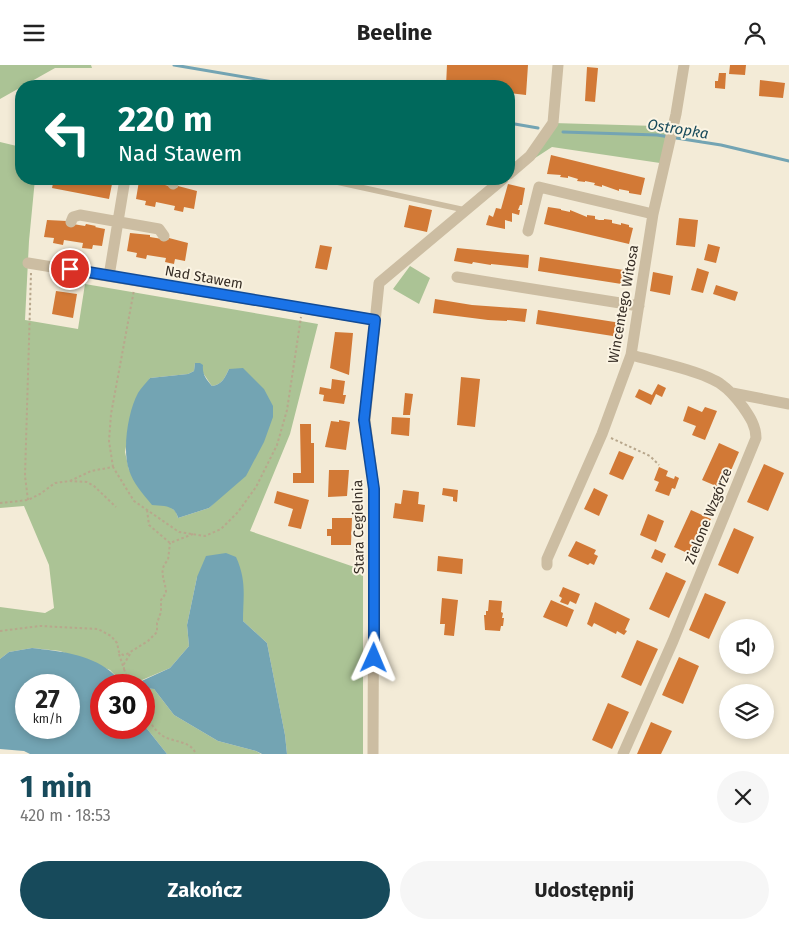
<!DOCTYPE html>
<html lang="pl">
<head>
<meta charset="utf-8">
<style>
	:root { --surface:#fff; --page:#f6f6f6; --text:#222; --muted:#767676; --accent:#174a5b }
	body { margin:0; font-family:"Fira Sans",sans-serif; background:var(--page); color:var(--text); height:100vh; display:flex; flex-direction:column; font-size:19px; white-space:nowrap }
	* { box-sizing:border-box; margin:0 }
	p { font-size:16px; color:var(--muted) }
	.icon { flex:none; width:28px; height:28px; fill:none; stroke:currentColor; stroke-width:2; stroke-linecap:round; stroke-linejoin:round }
	.map { position:relative; height:689px; overflow:hidden }
	.panel { display:flex; flex-direction:column; background:var(--surface); flex:1 }
	.panel>* { flex:none }
	.banner { position:absolute; left:15px; top:15px; width:500px; height:105px; border-radius:20px; box-shadow:0 2px 8px #0003; background:#00695c; color:#fff; overflow:hidden }
	.tools { position:absolute; left:719px; top:554px; display:grid; gap:10px }
	.tools a { display:grid; place-items:center; width:55px; height:55px; border-radius:50%; background:var(--surface); box-shadow:0 2px 8px #0003; font-size:25px }
	.speed { position:absolute; left:15px; top:609px; display:flex; gap:10px; font-size:25px; font-weight:700; text-align:center }
	.speed>* { display:grid; place-content:center; width:65px; height:65px; border-radius:50%; background:var(--surface); box-shadow:0 2px 8px #0003; line-height:1 }
	.speed small { font-size:12px; font-weight:400 }
	.speed .limit { border:8px solid #d22; background:#fff; color:#111 }
	.pin { position:absolute; display:grid; place-items:center; width:42px; height:42px; color:#fff; margin:-21px; border:2px solid #fff; border-radius:50%; box-shadow:0 1px 5px #0007 }
	.me { position:absolute; width:55px; margin:-28px; rotate:1deg; stroke-linejoin:round; filter:drop-shadow(0 0 4px #0008) }
	.turn { display:flex; align-items:center; gap:18px; height:105px; padding:0 20px; font-size:22px }
	.turn .icon { width:65px; height:65px; stroke-width:2.5 }
	.turn b { display:block; font-size:35px; line-height:42px }
	.round { display:grid; place-items:center; flex:none; width:52px; height:52px; border-radius:26px; background:var(--page) }
	.head { display:flex; align-items:center; justify-content:space-between; height:85px; padding:0 20px }
	h1 { font-size:30px; font-weight:700; line-height:38px; color:var(--accent) }
	.cta { display:flex; gap:10px; margin-top:auto; padding:10px 20px }
	.cta a { flex:1; height:58px; border-radius:30px; background:var(--accent); color:#fff; font-size:20px; font-weight:700; line-height:58px; text-align:center }
	.cta a+a { background:var(--page); color:var(--text) }
	header { display:flex; justify-content:space-between; align-items:center; height:65px; padding:0 20px; background:var(--surface); font-size:22px; font-weight:700 }
	.map>svg:first-child { display:block }
	.green { fill:#abc395; fill-rule:evenodd }
	.water { fill:#73a4b3; fill-rule:evenodd }
	.lines { fill:none; stroke-linecap:round; stroke-linejoin:round }
	.stream { stroke:#73a4b3; stroke-width:3 }
	.building { fill:#d27936 }
	.path { stroke:#b8a78c; stroke-width:2; stroke-dasharray:2.5 2.5; stroke-linecap:butt }
	.service { stroke:#ccbda2; stroke-width:5.5 }
	.minor { stroke:#ccbda2; stroke-width:11 }
	.route-casing { stroke:#114b97; stroke-width:12 }
	.route { stroke:#1a73e8; stroke-width:9 }
	.labels { text-anchor:middle; stroke-width:4; stroke-linejoin:round; paint-order:stroke }
	.street-label { font-size:14px; fill:#362d25; stroke:#fbf4e3 }
	.water-label { font-size:15px; font-style:italic; fill:#174a5b; stroke:#fbf4e3 }
</style>
</head>
<body>
<header><svg class="icon" aria-label="menu" viewBox="0 0 24 24"><path d="M4 6h16M4 12h16M4 18h16"/></svg>Beeline<svg class="icon" aria-label="person" viewBox="0 0 24 24"><circle cx="12" cy="8" r="4"/><path d="M4 21q1-7 8-7t8 7"/></svg></header>
<div class="map">
<svg width="789" height="689" viewBox="0 0 789 689">
	<rect width="100%" height="100%" fill="#f3ebd7"/>
	<!-- green -->
	<path class="green" d="M0,0H91L92,3H55L0,34Z
		M553,58L656,61L673,65L660,98L552,82L509,110Z
		M0,77L21,82V114H35L29,176L25,255L78,264L85,219L318,259L290,369L250,466L363,505V689H287L285,670L267,578L243,556V545L197,512L187,560L189,581L170,603L135,618V620H124L110,605L60,586L32,583L9,587L0,594V542L45,548L54,543L49,500L24,441L0,443ZM195,298C202,305 206,313 212,321C222,320 225,312 229,304L216,436L209,443L178,453L176,447L129,405L125,387L134,339L150,313L188,309L194,306Z
		M410,201L430,213L419,239L393,224Z
		M144,623L154,624L174,650L218,676L256,686L261,689H167L144,660Z"/>
	<!-- water -->
	<path class="water" d="M195,298H200L203,300C202,309 206,314 212,321C222,320 225,312 229,304L243,303L264,324L273,341V352L264,377L246,411L209,443L178,453C175,440 164,441 152,440C143,429 133,418 129,405C122,385 128,346 138,328C141,323 146,318 150,313L188,309L194,306Z
		M226,488L236,492C247,516 243,532 243,556L267,578L285,670L287,689H262L256,686L218,676L174,650L154,624L144,623V620H135V619L170,603L189,581L187,560L197,512L206,491Z
		M32,583C58,586 89,589 110,606C115,610 120,615 124,620H101V662H144V660L167,689H30L24,686L0,684V594L9,587ZM26,620H69V662H26Z"/>
	<g class="lines">
		<!-- stream -->
		<path class="stream" d="M174,0L297,21
			M509,58L538,63
			M563,67L657,70L721,80L789,96"/>
	</g>
	<!-- building -->
	<path class="building" d="M447,0H528L526,30L509,28V21H446Z
		M730,0H746L745,10L729,9Z
		M587,2L598,3L595,37L585,36Z
		M719,8H726L725,24L715,23V16H718Z
		M760,15L785,18L783,33L759,31Z
		M551,90L645,113L641,130L629,128V126L619,124V126L602,120V122L594,120L595,118L585,116V117L577,116L578,114L568,111V113L560,112L561,110L547,109Z
		M54,114H113L109,134L52,123Z
		M139,116L149,118V116L177,123L178,121L197,126L194,144L184,142L183,147L174,145L175,141L156,137L155,142L145,140L146,136L136,134Z
		M508,119L525,123L522,140H520L518,145H520L519,150L512,148V157L505,155V164L486,160L489,150L493,152L496,143L501,144Z
		M409,140L432,145L427,167L404,162Z
		M548,142L561,144V145L570,147V145L587,152V150L595,151V154L599,155H604V154L612,155V158L621,160V158L629,160V162L633,163L629,179L544,159Z
		M679,153L698,155L695,182L676,180Z
		M47,155L67,156V158L85,161L86,159L96,161L95,162L105,164L102,181L93,180L92,184L82,183L83,178L64,175L63,180L53,178L54,173L44,172Z
		M130,168L150,170V172L168,175L169,173L188,178L185,196L175,194L174,199L165,197L166,193L147,190L146,194L136,192L137,188L127,186Z
		M708,179L720,182L716,198L704,195Z
		M320,180L332,182L327,205L315,203Z
		M457,183L529,190L528,203L491,199V200L473,197L472,199L454,196Z
		M540,192L630,206L628,220L538,206Z
		M697,203L709,207L703,228L691,225Z
		M653,207L673,211L670,230L650,226Z
		M716,220L738,227L735,236L713,229Z
		M56,226L77,229L73,253L52,249Z
		M435,234L472,240L527,244L525,257L507,255V256L488,255L433,248Z
		M538,245L621,258L619,272L536,259Z
		M335,267L353,268L349,310L330,303Z
		M461,312L480,314L475,362L457,360Z
		M332,314L345,316L343,330H346L344,339L323,336L324,330L319,329L320,322L331,324Z
		M658,319L666,323L662,332L656,329L651,340L635,332L639,324L652,330Z
		M405,328L413,329L410,350H403Z
		M688,341L702,347L705,342L717,346L705,375L692,370L696,361L683,356Z
		M392,352L410,353L409,371L391,369Z
		M339,355L350,357L346,385L325,382L331,356L339,357Z
		M300,359H311V378H314V418H293V408H301Z
		M719,378L739,387L723,424L702,415Z
		M619,386L634,392L623,415L609,409Z
		M764,399L784,408L768,446L747,437Z
		M659,402L668,406L666,411L674,414L675,411L679,413L675,424L672,423L669,431L655,426L659,417L654,415Z
		M329,405H349L347,431L328,432Z
		M443,423L458,425L457,437L453,436V432L442,430Z
		M594,423L608,430L599,451L584,444Z
		M403,425L419,427L418,439L425,440L423,457L393,453L395,438L401,439Z
		M277,426L309,435L301,464L288,461L293,444L274,438Z
		M691,445L711,454L694,491L674,482Z
		M648,449L664,456L656,477L640,470Z
		M332,453H352L351,480H331V471H327V464H332Z
		M734,463L754,472L738,509L718,500Z
		M576,476L596,485L594,489L598,491L594,500L590,498L588,500L568,491Z
		M655,484L666,489L662,498L651,493Z
		M438,491L463,494L462,509L437,506Z
		M666,507L686,516L669,553L649,544Z
		M563,522L580,529L576,539L570,536L568,540L560,537L562,533L559,531Z
		M705,528L726,537L709,574L689,565Z
		M442,533L458,535L454,571L444,570L445,559H440Z
		M489,535L502,536L501,547L503,548L502,553H504L503,561H501L500,566L485,565L484,550H486V546H488Z
		M551,535L574,545L567,562L543,552Z
		M595,537L630,554L625,565L627,566L624,570L617,566L616,569L594,558L592,562L587,559Z
		M637,575L658,584L641,621L621,612Z
		M679,592L699,601L683,639L662,630Z
		M608,638L629,647L612,684L592,675Z
		M651,657L672,666L661,689H637Z"/>
	<g class="lines">
		<!-- path -->
		<path class="path" d="M611,373L650,391L659,400
			M113,402L109,376L111,349L134,225
			M70,416L91,406L113,402L134,436L179,467L205,471L221,464L238,447L256,422L277,380L287,345L301,252
			M28,435L25,411L31,208
			M0,438L28,435L40,429L55,418L70,416L87,417L94,421L116,442
			M147,445L149,460L170,478L193,469
			M0,566L40,561L98,564L111,571L117,578L119,587L123,590L127,589L148,576L157,567V558L161,547V535L166,528C166,516 157,506 168,495L170,478
			M119,589L124,604V599L130,589
			M124,604L130,620
			M144,647C149,656 155,666 163,671C175,678 190,675 196,689"/>
		<!-- service -->
		<path class="service" d="M323,114L465,145"/>
		<!-- minor -->
		<path class="minor" d="M509,109L530,91L553,58L558,0
			M172,114L173,119
			M71,157L73,152L80,150L159,164L164,171
			M528,166L539,122L653,149
			M28,198L375,255
			M109,211L125,114
			M457,212L639,241
			M732,328L789,339
			M547,500V494L602,369L631,290L653,149L676,49L684,0
			M373,689L374,424L365,355L379,218L503,114
			M623,689L673,576L756,373C756,361 750,352 743,342C737,334 731,326 722,320C705,307 654,296 631,290"/>
	</g>
	<g class="lines">
		<defs>
			<path id="route" d="M70,204L375,255L364,355L374,424V593"/>
		</defs>
		<!-- route casing -->
		<use href="#route" class="route-casing"/>
		<!-- route -->
		<use href="#route" class="route"/>
	</g>
	<g class="labels">
		<!-- street labels -->
		<g class="street-label">
			<text transform="translate(204 212) rotate(10)" y="5">Nad Stawem</text>
			<text transform="translate(623 239) rotate(-80)" y="5">Wincentego Witosa</text>
			<text transform="translate(708 451) rotate(-68)" y="5">Zielone Wzgórze</text>
			<text transform="translate(358 462) rotate(-91)" y="5">Stara Cegielnia</text>
		</g>
		<!-- water labels -->
		<g class="water-label">
			<text transform="translate(678 64) rotate(9)" y="5">Ostropka</text>
		</g>
	</g>
</svg>
<div class="tools">
<a><svg class="icon" aria-label="sound" viewBox="0 0 24 24"><path d="M4 9h4l5-4v14l-5-4H4zM17 9q2 3 0 6"/></svg></a>
<a><svg class="icon" aria-label="layers" viewBox="0 0 24 24"><path d="M12 4l9 5-9 5-9-5zM3 14l9 5 9-5"/></svg></a>
</div>
<div class="speed"><div>27<small>km/h</small></div><div class="limit">30</div></div>
<div class="pin" style="left:70px;top:204px;background:#d93025"><svg class="icon" aria-label="arrive" viewBox="0 0 24 24"><path d="M6 21V4h12l-3 4 3 4H6"/></svg></div>
<svg class="me" style="left:374px;top:593px" viewBox="-20 -20 40 40"><path d="M0-17L14 15 0 8-14 15z" fill="#1a73e8" stroke="#fff" stroke-width="4"/></svg>
<div class="banner">
<div class="turn"><svg class="icon" aria-label="left" viewBox="0 0 24 24"><path d="M17 20v-9H6M10 6l-5 5 5 5"/></svg><div><b>220 m</b>Nad Stawem</div></div>
</div>
</div>
<section class="panel">
<div class="head"><div><h1>1 min</h1><p>420 m · 18:53</p></div><a class="round"><svg class="icon" aria-label="close" viewBox="0 0 24 24"><path d="M6 6l12 12M18 6L6 18"/></svg></a></div>
<div class="cta"><a>Zakończ</a><a>Udostępnij</a></div>
</section>
</body>
</html>
